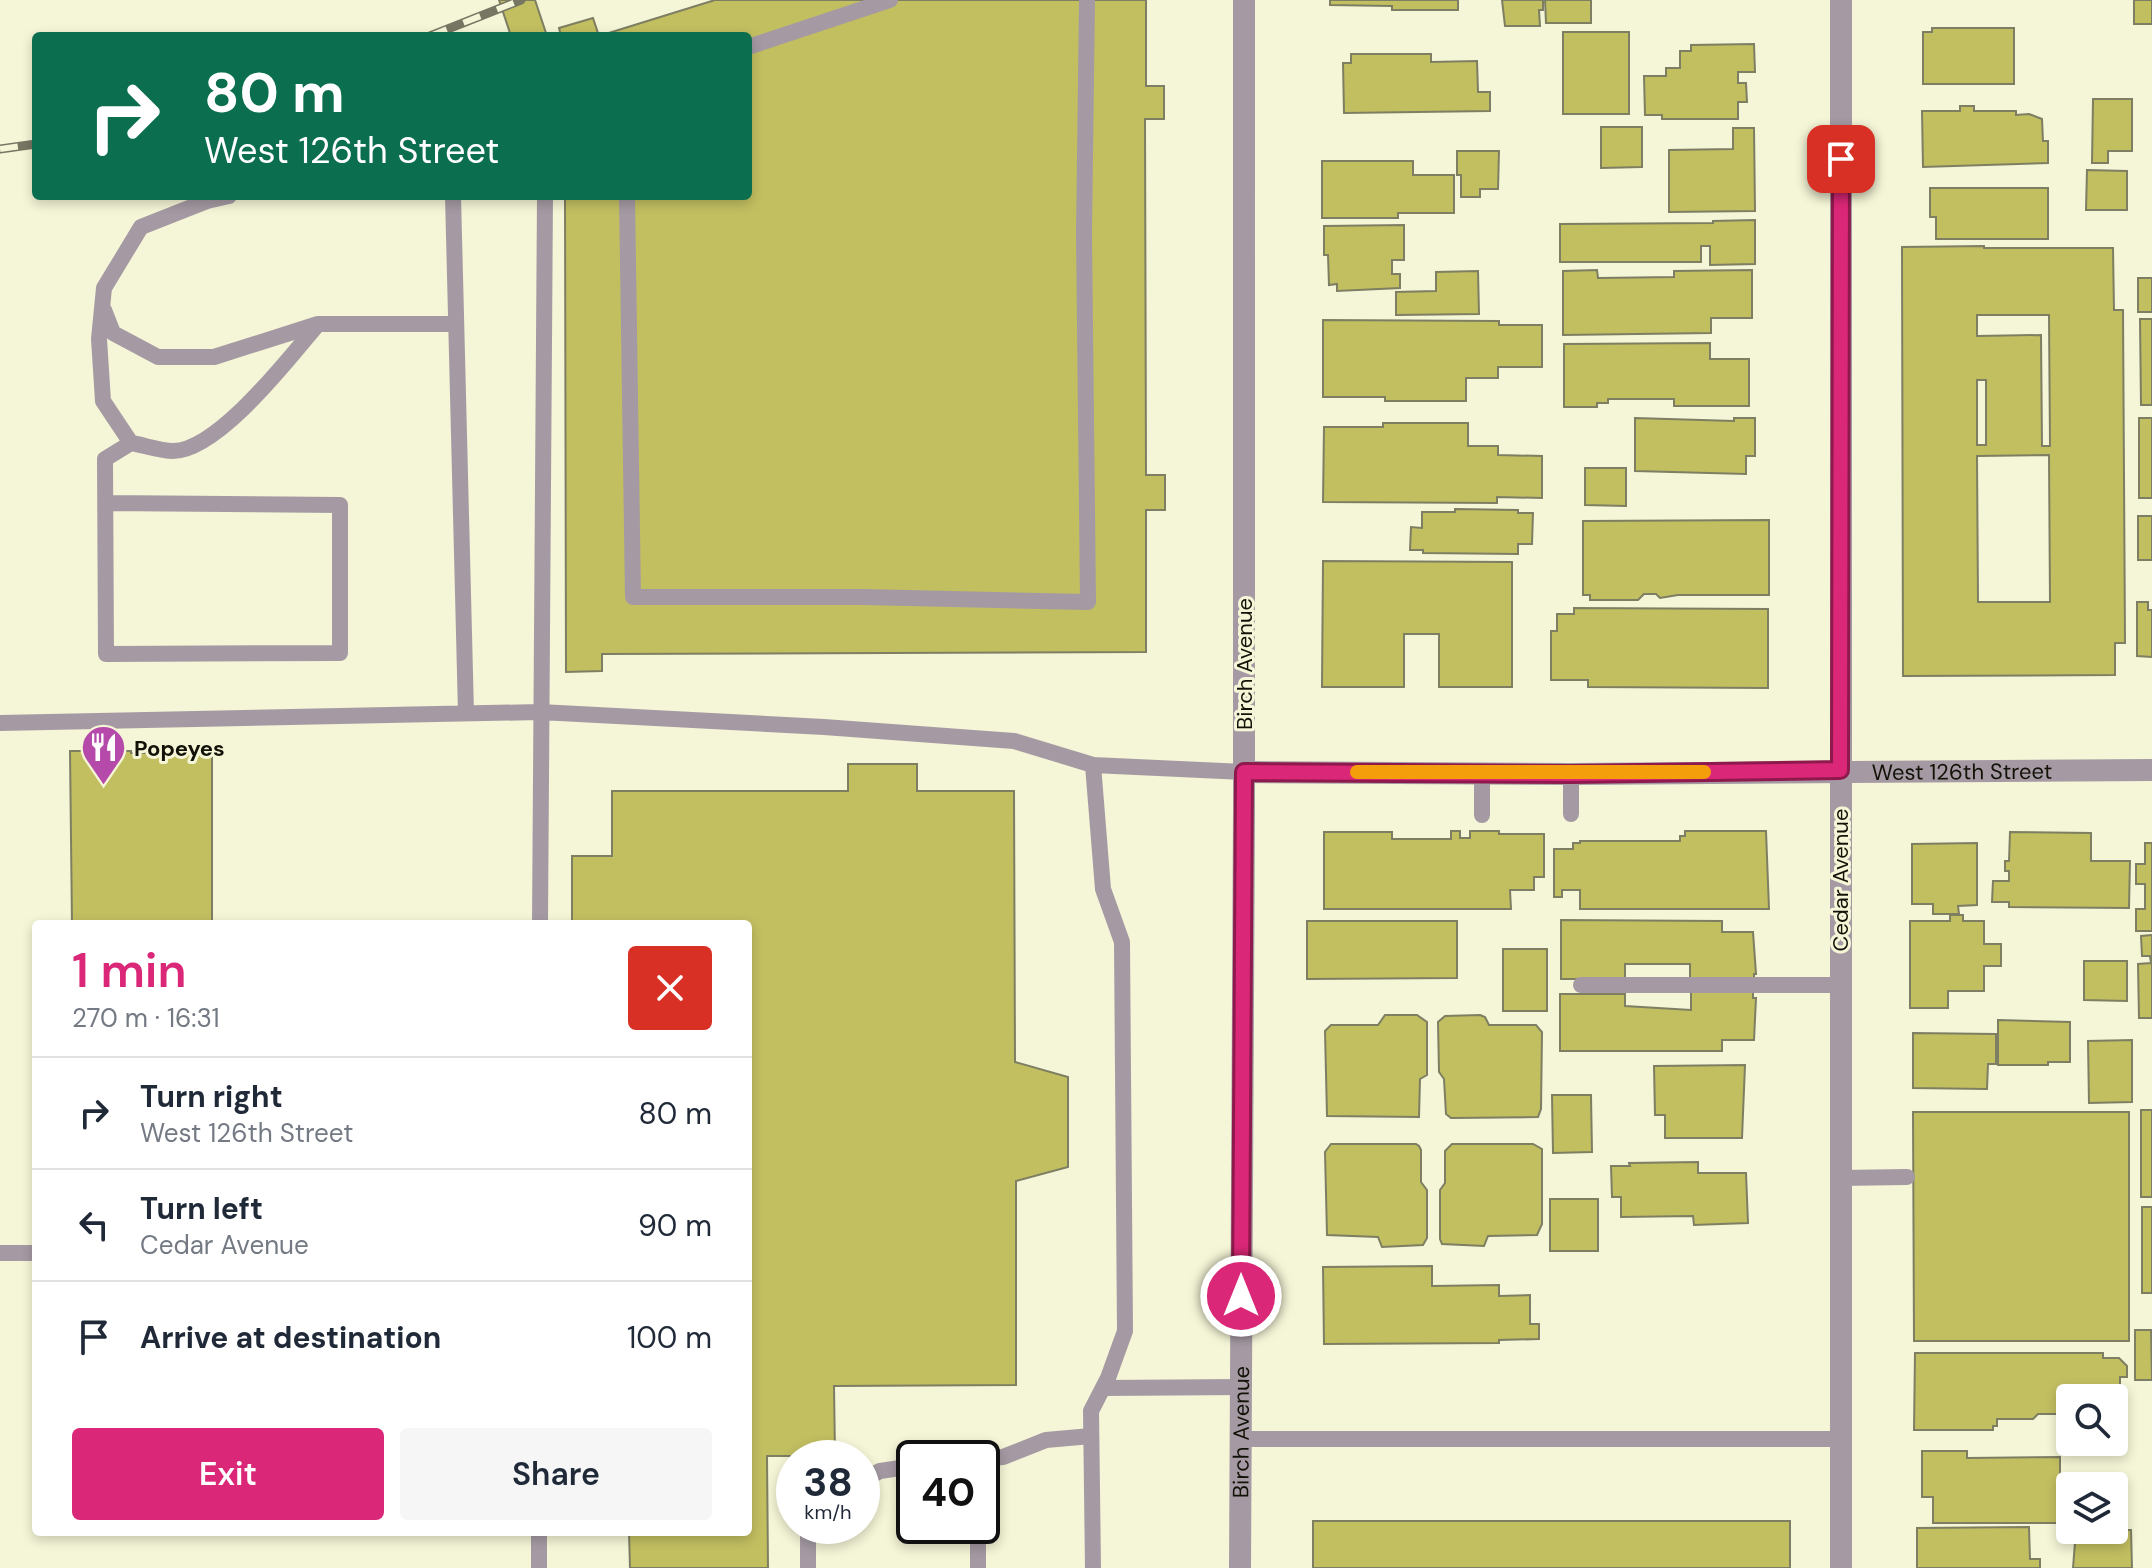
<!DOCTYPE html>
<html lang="en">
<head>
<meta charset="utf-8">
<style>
	:root { --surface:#fff; --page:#f6f6f7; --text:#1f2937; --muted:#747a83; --line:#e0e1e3; --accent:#db2777 }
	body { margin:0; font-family:"DM Sans",sans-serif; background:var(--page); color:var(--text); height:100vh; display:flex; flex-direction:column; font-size:30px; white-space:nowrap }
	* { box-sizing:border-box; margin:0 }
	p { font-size:26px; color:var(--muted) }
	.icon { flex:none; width:44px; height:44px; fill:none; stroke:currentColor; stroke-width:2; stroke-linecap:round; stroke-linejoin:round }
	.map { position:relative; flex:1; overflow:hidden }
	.details { position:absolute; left:32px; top:920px; width:720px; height:616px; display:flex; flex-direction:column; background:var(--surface); border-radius:8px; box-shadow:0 4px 12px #0003 }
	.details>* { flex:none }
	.top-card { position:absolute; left:32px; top:32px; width:720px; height:168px; border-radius:8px; box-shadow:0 4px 12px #0003; background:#0b6e4f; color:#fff; overflow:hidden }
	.buttons { position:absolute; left:2056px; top:1384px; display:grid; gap:16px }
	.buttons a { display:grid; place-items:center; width:72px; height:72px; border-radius:8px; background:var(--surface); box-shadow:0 4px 12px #0003; font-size:40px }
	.speed { position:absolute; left:776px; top:1440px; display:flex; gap:16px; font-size:40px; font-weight:700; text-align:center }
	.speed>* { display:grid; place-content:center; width:104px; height:104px; border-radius:50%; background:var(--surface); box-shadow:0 4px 12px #0003; line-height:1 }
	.speed small { font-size:20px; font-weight:400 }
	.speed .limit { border:4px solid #111; border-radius:12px; background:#fff; color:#111 }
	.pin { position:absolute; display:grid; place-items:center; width:68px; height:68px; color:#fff; margin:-34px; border-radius:16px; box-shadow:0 4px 12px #0006 }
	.me { position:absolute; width:88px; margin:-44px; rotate:0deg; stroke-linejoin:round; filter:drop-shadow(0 0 6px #0008) }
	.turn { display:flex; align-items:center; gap:28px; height:168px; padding:0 40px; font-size:36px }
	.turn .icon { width:104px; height:104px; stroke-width:2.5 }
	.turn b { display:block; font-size:56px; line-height:68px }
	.round { display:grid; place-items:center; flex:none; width:84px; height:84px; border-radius:8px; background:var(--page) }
	.overview { display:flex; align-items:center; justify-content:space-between; height:136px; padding:0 40px }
	h1 { font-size:48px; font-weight:600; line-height:60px; color:var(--accent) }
	.cta { display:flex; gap:16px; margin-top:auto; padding:16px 40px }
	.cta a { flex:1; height:92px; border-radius:8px; background:var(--accent); color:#fff; font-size:32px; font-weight:600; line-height:92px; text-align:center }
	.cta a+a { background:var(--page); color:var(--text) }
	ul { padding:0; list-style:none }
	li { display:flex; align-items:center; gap:24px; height:112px; padding:0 40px; border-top:2px solid var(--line) }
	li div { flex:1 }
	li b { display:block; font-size:30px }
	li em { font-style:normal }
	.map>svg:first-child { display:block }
	.building { fill:#c2bf61; stroke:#7e7e63; stroke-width:2; fill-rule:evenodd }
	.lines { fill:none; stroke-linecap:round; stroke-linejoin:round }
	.service { stroke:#a59aa3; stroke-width:16 }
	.minor { stroke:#a59aa3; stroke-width:22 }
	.tertiary { stroke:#a59aa3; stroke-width:22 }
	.rail-casing { stroke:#767663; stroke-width:9 }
	.rail { stroke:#f5f5d7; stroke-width:6; stroke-dasharray:18; stroke-linecap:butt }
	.route-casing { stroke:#8e194d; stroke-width:20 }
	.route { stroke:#db2777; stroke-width:14 }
	.slow { stroke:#f59e0b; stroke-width:14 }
	.labels { text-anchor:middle; stroke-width:6; stroke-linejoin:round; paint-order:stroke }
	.street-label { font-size:22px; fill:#121208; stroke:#f5f5d7 }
	.poi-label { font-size:22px; font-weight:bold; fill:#121208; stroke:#f5f5d7; text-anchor:start }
</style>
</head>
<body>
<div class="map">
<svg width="2152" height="1568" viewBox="0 0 2152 1568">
	<rect width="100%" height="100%" fill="#f5f5d7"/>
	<!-- building -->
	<path class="building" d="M499,0H535L547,36H511Z
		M715,0H1146V86H1164V119H1145L1146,475H1165V510H1146V652L602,654V671L566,672L565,196H748V36H599Z
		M1330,0H1458V10H1392V6L1330,5Z
		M1502,0H1543V10H1539L1540,26H1505Z
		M1545,0H1591V23H1546Z
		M2134,0H2152V24H2134Z
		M593,18L599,36H561L559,28Z
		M1932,28H2014V84H1923V32H1932Z
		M1563,32H1629V114H1563Z
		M1754,44L1755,72H1738V83H1746L1747,102H1738V119H1662V115H1645L1644,76H1666V68H1680V51H1691V45Z
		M1351,54H1431V62L1477,61L1478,92H1490V111L1344,113L1343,63H1351Z
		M2093,99H2132V151H2108V163H2092Z
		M1960,106H1974V111H2016V115L2029,114L2042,119L2043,141H2048V163L1923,167L1922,111H1960Z
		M1601,127H1642V167L1601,168Z
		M1733,128H1754L1755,211L1669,212V150L1733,149Z
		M1457,151H1499L1498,189H1480V197H1461V175H1457Z
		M1322,161H1413V175H1454V213H1398V218H1322Z
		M2087,170L2127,171V210H2086Z
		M1930,188H2048V239H1936V217H1930Z
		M1755,220V264L1710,265V246H1701V262H1560V224L1713,223V221Z
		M1404,225V260H1392V274H1400V288L1337,291V284L1329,285L1328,255H1324V226Z
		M1984,246V248H2113L2114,310H2123L2125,643H2115V675L1903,676L1902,247ZM1977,315H2049L2050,446H2042L2041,335L1977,336ZM1977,380H1986V445H1977ZM2049,455L2050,602H1978L1977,456Z
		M1597,270L1598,278L1674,277V271L1752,270V318H1711V333L1563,335V271Z
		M1478,271L1479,314L1396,315V292L1436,291V272Z
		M2138,278H2152V312H2138Z
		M2140,319H2152V405H2141Z
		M1323,320L1499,321V325H1542V367H1498V378H1466V401H1385V397H1323Z
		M1710,343V359H1749V406H1674V399H1608V403H1597V407H1564V344Z
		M1635,418L1734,421V418H1755V456H1746V474L1635,471Z
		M2139,418H2152V498H2139Z
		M1383,423H1468V446H1498V455L1542,456V498L1497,497V503L1323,502L1324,427H1383Z
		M1585,468H1626V506L1585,505Z
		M1455,509L1518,510V513H1533L1532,544H1518V554L1423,553V550H1410L1411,527L1422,528V512H1455Z
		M2138,516H2152V560H2138Z
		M1769,520V595H1678L1660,598L1656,594H1644L1638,600H1590V595H1583V521Z
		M1323,561L1512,562V687H1439V634H1404V687H1322Z
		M2137,602H2148V610H2152V657L2137,656Z
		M1574,608L1768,609V688L1588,687V680H1551V631H1557V614H1574Z
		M212,750V924H72L70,751H131V753H149V751Z
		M848,764H917V791H1014L1015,1062L1068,1077V1167L1016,1181V1385L834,1386L835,1456H767L768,1568H630L629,1532H748V924H572V856H612V791H848Z
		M1451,831H1460V838H1470V831H1499V834H1544V877H1534V890H1510L1511,909H1324V832H1392V839H1451Z
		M1685,831H1766L1769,909H1580V890H1562V897H1554V849H1573V843H1580V841H1680V836H1685Z
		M2010,832L2091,833V861H2130L2129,908L2009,907V902H1992L1993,881H2009V871H2005V861H2009Z
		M1977,843V905L1958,906L1959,914H1933V904H1912V844Z
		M2145,843H2152V931H2136V909H2145V884H2136V864H2145Z
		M1950,915H1963V921H1984V944H2001V966H1984V991H1948V1008H1910V921H1950Z
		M1561,920L1722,921V932H1753L1756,974H1754V979H1690V964H1625V979H1561Z
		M1307,921H1457V978L1307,979Z
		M2152,935V1018H2139L2138,964L2151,963L2150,956H2142L2141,936Z
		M1503,949H1547V1011H1503Z
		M2084,961H2127V1001L2084,1000Z
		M1691,992H1753V998H1756L1754,1040H1722V1051H1560V994H1625V1006L1691,1010Z
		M1385,1015H1417L1427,1022V1075L1420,1079L1419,1117L1327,1116L1325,1031L1331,1025H1378Z
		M1480,1015L1485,1017L1489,1025H1536L1542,1032L1541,1109L1538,1117L1451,1118L1446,1114L1444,1079L1439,1072L1438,1022L1445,1016Z
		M1998,1020L2070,1022V1062H2048V1065H1998Z
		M1913,1033L1996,1034V1064H1988L1987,1089L1913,1088Z
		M2132,1040V1102L2089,1103L2088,1041Z
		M1745,1065L1742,1138H1665V1115H1655L1654,1066Z
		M1552,1095H1591L1592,1152L1553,1153Z
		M2141,1110H2152V1197H2141Z
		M1913,1112H2129V1341H1914Z
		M1331,1144H1416L1419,1146L1421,1150V1182L1427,1190V1238L1423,1245L1382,1247L1378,1237L1327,1235L1325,1152Z
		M1452,1144H1533L1542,1149V1224L1537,1235L1488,1236L1484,1246L1442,1244L1440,1239V1190L1445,1183V1151Z
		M1698,1162V1173H1746L1748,1223L1694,1225L1693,1216L1621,1217V1197H1612L1611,1166H1630L1629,1163Z
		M1550,1199H1598V1251H1550Z
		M2142,1207H2152V1293H2142Z
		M1432,1266V1286L1499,1285V1296L1530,1295V1324H1539V1339L1499,1340V1343L1324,1344L1323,1267Z
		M2135,1330H2151L2152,1380H2135Z
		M1915,1353H2103V1358H2119L2127,1366V1377H2120V1414H2114V1398H2070V1414H2038L2033,1419H1997V1426H1993V1430H1914Z
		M1922,1451H1967V1458L2060,1457V1523H1933V1497H1922Z
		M1313,1521H1790V1568H1313Z
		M2029,1527L2030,1559H2040V1568H1917V1528Z
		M2076,1530H2131L2132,1568H2073Z"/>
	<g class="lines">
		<!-- service -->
		<path class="service" d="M748,47L890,0
			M229,196L207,201L141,227L104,288L99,339L103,401L131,443C144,445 160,451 173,451C218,451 290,357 318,324H456
			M453,196L466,713
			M627,196L633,597H864L1088,602L1084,234L1087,0
			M104,310L113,333L158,357H214L318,324
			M106,503L340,505V653L106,654L105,459L131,443
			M0,723L540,712L824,727L1014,741L1093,765L1244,772
			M1093,765L1103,889L1122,942L1125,1331L1108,1378L1091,1411L1093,1568
			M1482,772V815
			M1571,814V774
			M540,924L545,196
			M1581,985H1841
			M1840,1178L1907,1177
			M0,1253H36
			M1103,1388L1241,1387
			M1240,1439H1841
			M982,1459L1003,1457L1046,1440L1091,1436
			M862,1480L880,1471L914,1466
			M539,1532V1568
			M808,1568V1526
			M978,1568V1526"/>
		<!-- minor -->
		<g class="minor">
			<path d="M1841,0V1568"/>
			<path id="s1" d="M1244,772L1571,774L2152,770"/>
		</g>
		<!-- tertiary -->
		<path class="tertiary" id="s2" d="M1240,1568L1244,809V0"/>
		<defs>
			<path id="rail" d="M430,36L521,0
				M0,149L36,144"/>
		</defs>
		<!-- rail casing -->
		<use href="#rail" class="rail-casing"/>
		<!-- rail -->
		<use href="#rail" class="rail"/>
	</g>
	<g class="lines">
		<defs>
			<path id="route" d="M1241,1296L1244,772L1571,774L1840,770L1841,159"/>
		</defs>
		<!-- route casing -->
		<use href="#route" class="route-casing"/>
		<!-- route -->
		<use href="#route" class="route"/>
		<!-- slow -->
		<path class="slow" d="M1357,772H1704"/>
	</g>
	<!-- icons -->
	<defs>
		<symbol id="restaurant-pin" viewBox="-11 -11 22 30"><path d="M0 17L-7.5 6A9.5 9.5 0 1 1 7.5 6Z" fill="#b64aaa" stroke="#f5f5d7"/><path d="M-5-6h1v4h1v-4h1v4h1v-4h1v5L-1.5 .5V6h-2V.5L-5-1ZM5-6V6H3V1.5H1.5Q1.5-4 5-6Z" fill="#fff"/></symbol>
	</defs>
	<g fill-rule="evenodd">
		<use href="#restaurant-pin" x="78" y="722" width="51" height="69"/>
	</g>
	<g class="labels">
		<!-- street labels -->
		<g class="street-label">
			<text transform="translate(1244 664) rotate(-90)" y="8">Birch Avenue</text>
			<text dy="8" stroke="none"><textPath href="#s1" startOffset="718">West 126th Street</textPath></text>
			<text transform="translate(1840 880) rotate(-90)" y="8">Cedar Avenue</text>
			<text dy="8" stroke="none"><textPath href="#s2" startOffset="136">Birch Avenue</textPath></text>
		</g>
		<!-- poi labels -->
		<g class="poi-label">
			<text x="134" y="756">Popeyes</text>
		</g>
	</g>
</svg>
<div class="buttons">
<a><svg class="icon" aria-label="search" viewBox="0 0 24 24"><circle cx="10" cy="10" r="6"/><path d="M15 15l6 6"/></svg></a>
<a><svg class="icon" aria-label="layers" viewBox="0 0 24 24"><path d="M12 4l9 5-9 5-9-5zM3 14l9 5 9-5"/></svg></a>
</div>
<div class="speed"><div>38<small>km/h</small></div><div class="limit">40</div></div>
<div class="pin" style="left:1841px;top:159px;background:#d93025"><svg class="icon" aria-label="arrive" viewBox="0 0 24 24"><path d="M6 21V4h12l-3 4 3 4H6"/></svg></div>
<svg class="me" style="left:1241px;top:1296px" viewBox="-20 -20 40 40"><circle r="17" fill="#db2777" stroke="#fff" stroke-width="3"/><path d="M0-11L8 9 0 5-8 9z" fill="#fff"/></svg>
<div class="top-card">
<div class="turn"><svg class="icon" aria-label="right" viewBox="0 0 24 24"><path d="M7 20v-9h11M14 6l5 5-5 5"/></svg><div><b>80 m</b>West 126th Street</div></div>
</div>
<section class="details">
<div class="overview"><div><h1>1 min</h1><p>270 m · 16:31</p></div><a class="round" style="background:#d93025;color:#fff"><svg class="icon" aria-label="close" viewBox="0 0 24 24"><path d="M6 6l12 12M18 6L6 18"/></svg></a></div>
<ul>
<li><svg class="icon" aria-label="right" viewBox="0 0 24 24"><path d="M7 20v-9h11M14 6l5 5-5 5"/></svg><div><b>Turn right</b><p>West 126th Street</p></div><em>80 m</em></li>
<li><svg class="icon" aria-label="left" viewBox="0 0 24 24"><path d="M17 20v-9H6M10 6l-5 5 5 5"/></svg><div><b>Turn left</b><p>Cedar Avenue</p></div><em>90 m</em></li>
<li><svg class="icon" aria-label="arrive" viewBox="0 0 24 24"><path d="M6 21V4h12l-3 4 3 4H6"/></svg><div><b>Arrive at destination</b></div><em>100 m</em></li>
</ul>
<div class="cta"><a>Exit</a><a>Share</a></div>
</section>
</div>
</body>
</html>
